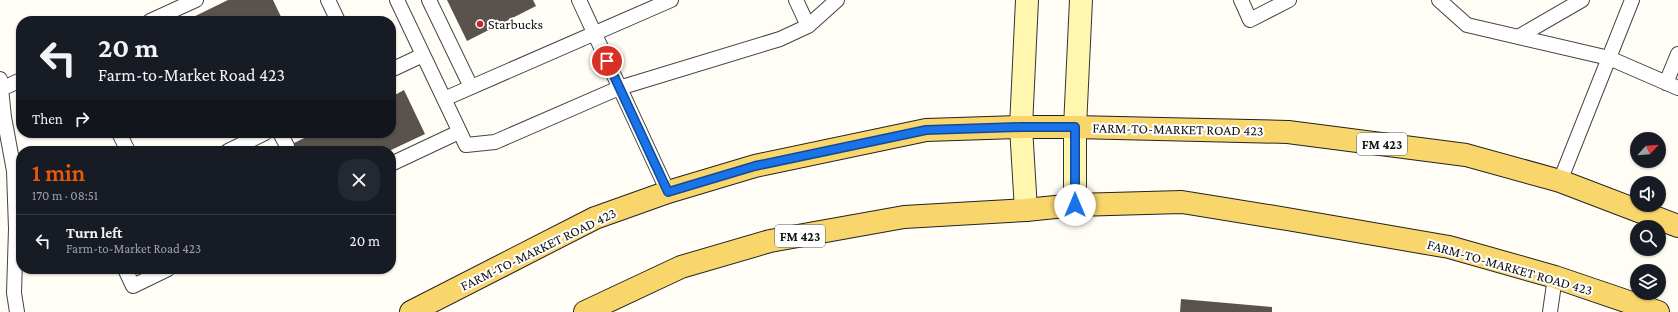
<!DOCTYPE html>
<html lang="en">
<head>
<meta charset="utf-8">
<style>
	:root { --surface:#171b24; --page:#242831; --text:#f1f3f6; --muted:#9ea1a6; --line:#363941; --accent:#ea580c }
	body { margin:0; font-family:"Crimson Pro",serif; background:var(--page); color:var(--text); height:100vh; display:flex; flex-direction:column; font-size:15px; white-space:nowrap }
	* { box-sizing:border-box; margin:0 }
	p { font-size:13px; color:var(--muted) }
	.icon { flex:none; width:22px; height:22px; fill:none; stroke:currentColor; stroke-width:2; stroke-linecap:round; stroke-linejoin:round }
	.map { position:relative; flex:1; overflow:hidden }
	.drawer { position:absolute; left:16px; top:146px; width:380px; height:128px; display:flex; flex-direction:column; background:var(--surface); border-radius:16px; box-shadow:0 1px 3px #0004 }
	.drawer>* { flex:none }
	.banner { position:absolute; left:16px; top:16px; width:380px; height:122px; border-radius:16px; box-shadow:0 1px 3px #0004; background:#171b24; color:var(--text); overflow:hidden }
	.needle { width:26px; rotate:64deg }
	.controls { position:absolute; left:1630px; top:132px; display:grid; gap:8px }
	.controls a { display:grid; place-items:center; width:36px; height:36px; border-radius:50%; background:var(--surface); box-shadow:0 1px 3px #0004; font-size:20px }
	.pin { position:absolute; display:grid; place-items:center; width:34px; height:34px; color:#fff; margin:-17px; border:2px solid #fff; border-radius:50%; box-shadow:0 1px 4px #0007 }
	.me { position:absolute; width:44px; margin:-22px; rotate:0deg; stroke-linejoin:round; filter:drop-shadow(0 0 3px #0008) }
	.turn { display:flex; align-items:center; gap:14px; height:84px; padding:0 16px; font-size:18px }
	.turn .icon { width:52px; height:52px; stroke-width:2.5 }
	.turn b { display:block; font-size:28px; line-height:34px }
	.then { display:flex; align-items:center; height:38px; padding:0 16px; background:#0003; gap:8px; font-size:15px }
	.round { display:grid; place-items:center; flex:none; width:42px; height:42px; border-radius:16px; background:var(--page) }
	.head { display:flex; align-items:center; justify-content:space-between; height:68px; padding:0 16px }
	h1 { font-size:24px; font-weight:600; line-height:30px; color:var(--accent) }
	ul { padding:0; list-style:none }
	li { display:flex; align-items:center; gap:12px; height:52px; padding:0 16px; border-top:1px solid var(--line) }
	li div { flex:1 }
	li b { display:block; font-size:15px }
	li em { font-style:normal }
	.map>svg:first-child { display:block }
	.building { fill:#5a524d }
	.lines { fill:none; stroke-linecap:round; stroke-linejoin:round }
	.lane-casing { stroke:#444; stroke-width:16 }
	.secondary-casing { stroke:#333; stroke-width:24 }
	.primary-casing { stroke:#222; stroke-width:24 }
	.lane { stroke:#fff; stroke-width:14 }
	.secondary { stroke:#fff6b0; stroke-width:22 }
	.primary { stroke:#f9d66b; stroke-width:22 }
	.route-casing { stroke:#114b97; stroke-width:10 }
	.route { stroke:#1a73e8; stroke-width:7 }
	.poi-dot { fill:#c4262e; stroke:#fff; stroke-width:1.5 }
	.labels { text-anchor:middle; stroke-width:4; stroke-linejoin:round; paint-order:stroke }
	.shield { fill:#fff; stroke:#585858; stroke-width:1 }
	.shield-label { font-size:13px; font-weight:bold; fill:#111 }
	.poi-label { font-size:14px; fill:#111; stroke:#fff; text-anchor:start }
	.street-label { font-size:14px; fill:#111; stroke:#fff }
</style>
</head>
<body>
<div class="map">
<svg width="1678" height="312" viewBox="0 0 1678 312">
	<rect width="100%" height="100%" fill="#fffdf5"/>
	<!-- building -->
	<path class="building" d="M228,0H273L283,21H185Z
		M447,0H533L536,6L467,41Z
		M404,90L425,134L389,151H277L315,133H391V97Z
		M1181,299L1272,307V312H1180Z"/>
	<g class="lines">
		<defs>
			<path id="lane" d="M328,0L338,21
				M397,0L466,145L495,142L619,88L780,39L808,26L837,0
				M429,0L471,87
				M579,0L668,192
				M796,0L808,26
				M1241,0L1250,20L1289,0
				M1439,0L1467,25L1609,58L1678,88
				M150,21L196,0
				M1518,37L1582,0
				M391,70L423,55
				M0,79L4,117L14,171L16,229L14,293L17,312
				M1666,83L1678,54
				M1,89L21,80
				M444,99L671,0
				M119,133L128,151
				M280,133L287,146
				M228,151L265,133
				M391,164L459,132
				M1560,181L1632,0
				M125,269L133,286L168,269
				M1550,312L1555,277"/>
			<path id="secondary" d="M1075,205V127L1081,0
				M1026,210L1021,127L1027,0"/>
			<path id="primary" d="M411,312L595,218L668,192L755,166L926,130L1021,127H1075L1288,132L1466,155L1560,181L1678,226
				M585,312L681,267L770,241L904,217L1026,210L1075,205L1182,202L1287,219L1449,247L1555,277L1658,312"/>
		</defs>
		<!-- lane casing -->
		<use href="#lane" class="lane-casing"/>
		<!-- secondary casing -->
		<use href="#secondary" class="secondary-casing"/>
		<!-- primary casing -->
		<use href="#primary" class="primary-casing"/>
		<!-- lane -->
		<use href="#lane" class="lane"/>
		<!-- secondary -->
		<use href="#secondary" class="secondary"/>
		<!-- primary -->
		<use href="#primary" class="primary"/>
	</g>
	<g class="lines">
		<defs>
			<path id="route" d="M607,61L668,192L755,166L926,130L1021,127H1075V205"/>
		</defs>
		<!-- route casing -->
		<use href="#route" class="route-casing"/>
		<!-- route -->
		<use href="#route" class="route"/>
	</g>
	<!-- markers -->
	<circle class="poi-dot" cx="480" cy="24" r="4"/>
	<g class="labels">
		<!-- shield labels -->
		<g class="shield">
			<rect x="1357" y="133" width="50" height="22" rx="3"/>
			<rect x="775" y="225" width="50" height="22" rx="3"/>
		</g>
		<g class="shield-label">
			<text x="1382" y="149">FM 423</text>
			<text x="800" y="241">FM 423</text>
		</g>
		<!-- poi labels -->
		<g class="poi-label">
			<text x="488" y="29">Starbucks</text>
		</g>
		<!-- street labels -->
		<g class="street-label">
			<text transform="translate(1178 129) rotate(1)" y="5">FARM-TO-MARKET ROAD 423</text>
			<text transform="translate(538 249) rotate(-26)" y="5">FARM-TO-MARKET ROAD 423</text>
			<text transform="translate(1510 267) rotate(16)" y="5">FARM-TO-MARKET ROAD 423</text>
		</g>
	</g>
</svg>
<div class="controls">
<a><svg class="needle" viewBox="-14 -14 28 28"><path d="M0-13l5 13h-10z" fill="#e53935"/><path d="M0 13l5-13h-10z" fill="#9ea1a6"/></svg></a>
<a><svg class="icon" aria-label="sound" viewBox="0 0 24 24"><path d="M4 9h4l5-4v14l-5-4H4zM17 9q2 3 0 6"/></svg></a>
<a><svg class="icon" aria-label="search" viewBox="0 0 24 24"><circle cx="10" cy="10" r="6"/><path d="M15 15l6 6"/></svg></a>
<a><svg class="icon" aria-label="layers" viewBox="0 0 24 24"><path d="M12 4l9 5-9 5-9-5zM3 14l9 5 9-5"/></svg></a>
</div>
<div class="pin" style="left:607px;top:61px;background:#d93025"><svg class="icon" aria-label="arrive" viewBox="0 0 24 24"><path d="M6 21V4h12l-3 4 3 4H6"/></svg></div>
<svg class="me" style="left:1075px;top:205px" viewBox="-20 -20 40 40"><circle r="19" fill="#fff"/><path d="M0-13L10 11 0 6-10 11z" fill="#1a73e8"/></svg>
<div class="banner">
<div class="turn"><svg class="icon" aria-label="left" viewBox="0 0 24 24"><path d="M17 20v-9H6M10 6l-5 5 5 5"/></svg><div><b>20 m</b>Farm-to-Market Road 423</div></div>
<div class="then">Then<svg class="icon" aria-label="right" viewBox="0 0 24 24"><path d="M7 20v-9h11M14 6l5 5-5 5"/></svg></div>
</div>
<section class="drawer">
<div class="head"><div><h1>1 min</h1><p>170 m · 08:51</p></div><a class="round"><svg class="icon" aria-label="close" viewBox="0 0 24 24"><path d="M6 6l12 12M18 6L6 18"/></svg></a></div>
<ul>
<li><svg class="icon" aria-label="left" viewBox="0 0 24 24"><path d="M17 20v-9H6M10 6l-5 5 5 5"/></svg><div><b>Turn left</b><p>Farm-to-Market Road 423</p></div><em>20 m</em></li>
</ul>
</section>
</div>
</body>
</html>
